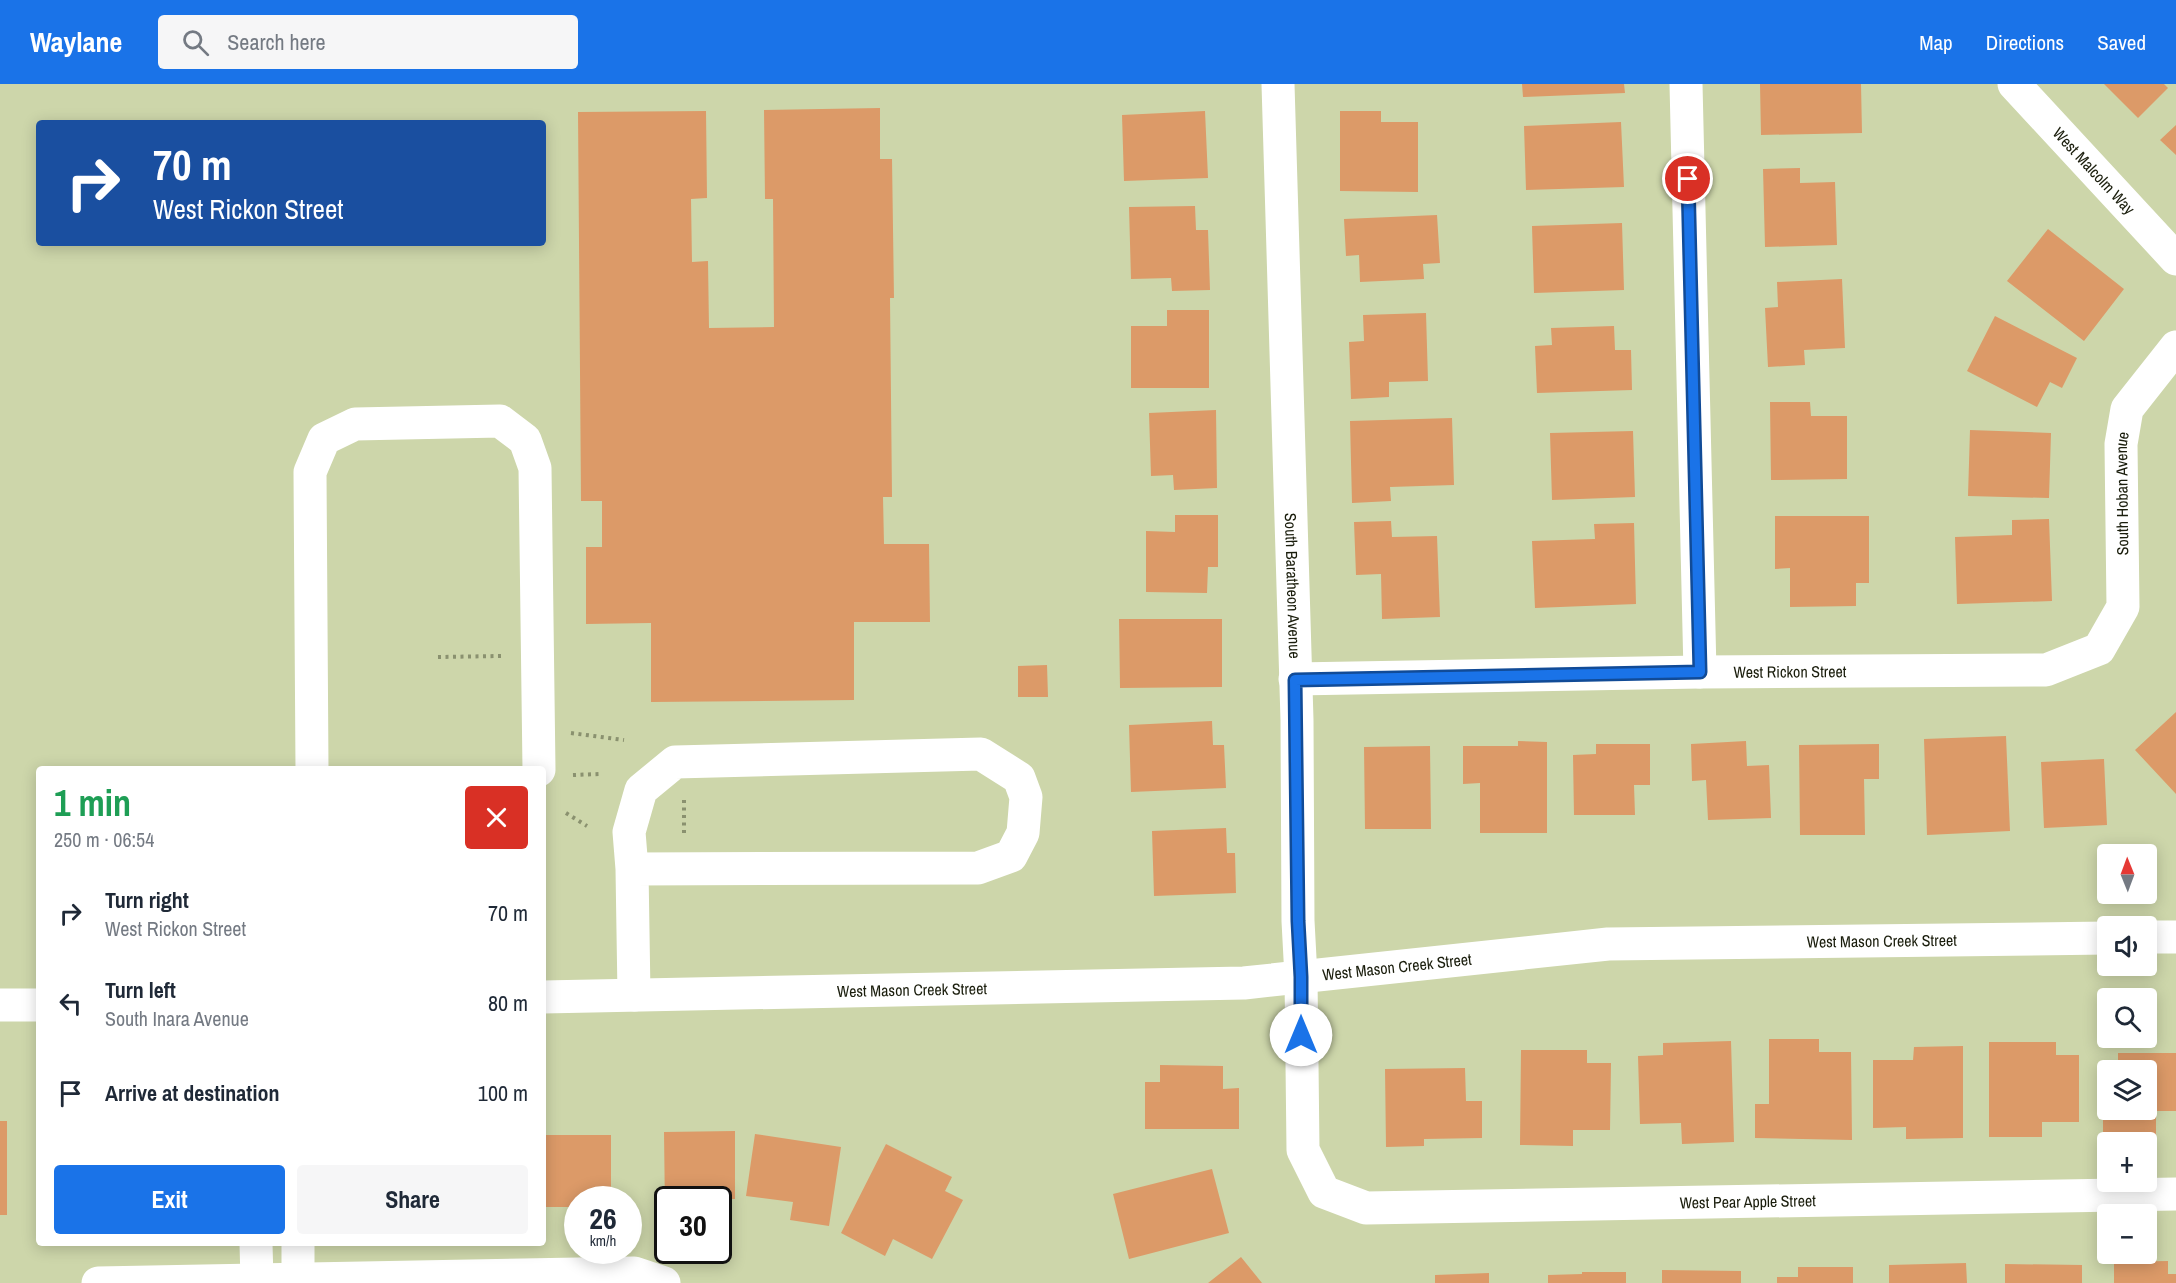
<!DOCTYPE html>
<html lang="en">
<head>
<meta charset="utf-8">
<style>
	:root { --surface:#fff; --page:#f6f6f7; --text:#1f2937; --muted:#747a83; --accent:#1a73e8 }
	body { margin:0; font-family:"Archivo Narrow",sans-serif; background:var(--page); color:var(--text); height:100vh; display:flex; flex-direction:column; font-size:22px; white-space:nowrap }
	* { box-sizing:border-box; margin:0 }
	p { font-size:20px; color:var(--muted) }
	.icon { flex:none; width:33px; height:33px; fill:none; stroke:currentColor; stroke-width:2; stroke-linecap:round; stroke-linejoin:round }
	.map { position:relative; flex:1; overflow:hidden }
	.side { position:absolute; left:36px; top:682px; width:510px; height:480px; display:flex; flex-direction:column; background:var(--surface); border-radius:6px; box-shadow:0 3px 15px #0003 }
	.side>* { flex:none }
	.guide { position:absolute; left:36px; top:36px; width:510px; height:126px; border-radius:6px; box-shadow:0 3px 15px #0003; background:#1a4fa0; color:#fff; overflow:hidden }
	.needle { width:39px; rotate:359deg }
	.buttons { position:absolute; left:2097px; top:760px; display:grid; gap:12px }
	.buttons a { display:grid; place-items:center; width:60px; height:60px; border-radius:6px; background:var(--surface); box-shadow:0 3px 15px #0003; font-size:30px }
	.speed { position:absolute; left:564px; top:1102px; display:flex; gap:12px; font-size:30px; font-weight:700; text-align:center }
	.speed>* { display:grid; place-content:center; width:78px; height:78px; border-radius:50%; background:var(--surface); box-shadow:0 3px 15px #0003; line-height:1 }
	.speed small { font-size:15px; font-weight:400 }
	.speed .limit { border:3px solid #111; border-radius:9px; background:#fff; color:#111 }
	.pin { position:absolute; display:grid; place-items:center; width:51px; height:51px; color:#fff; margin:-26px; border:3px solid #fff; border-radius:50%; box-shadow:0 2px 6px #0007 }
	.me { position:absolute; width:66px; margin:-33px; rotate:0deg; stroke-linejoin:round; filter:drop-shadow(0 0 4px #0008) }
	.turn { display:flex; align-items:center; gap:21px; height:126px; padding:0 18px; font-size:27px }
	.turn .icon { width:78px; height:78px; stroke-width:2.5 }
	.turn b { display:block; font-size:42px; line-height:51px }
	.round { display:grid; place-items:center; flex:none; width:63px; height:63px; border-radius:6px; background:var(--page) }
	.summary { display:flex; align-items:center; justify-content:space-between; height:102px; padding:0 18px }
	h1 { font-size:36px; font-weight:700; line-height:45px; color:#1e9e55 }
	.cta { display:flex; gap:12px; margin-top:auto; padding:12px 18px }
	.cta a { flex:1; height:69px; border-radius:6px; background:var(--accent); color:#fff; font-size:24px; font-weight:700; line-height:69px; text-align:center }
	.cta a+a { background:var(--page); color:var(--text) }
	ul { padding:0; list-style:none }
	li { display:flex; align-items:center; gap:18px; height:90px; padding:0 18px }
	li div { flex:1 }
	li b { display:block; font-size:22px }
	li em { font-style:normal }
	header { display:flex; align-items:center; gap:36px; box-sizing:border-box; height:84px; padding:0 30px; background:var(--accent); color:#fff }
	header strong { font-size:28px }
	nav { display:flex; gap:33px; margin-inline-start:auto; font-size:21px }
	.search { width:420px; height:54px; background:var(--page); display:flex; align-items:center; gap:15px; box-sizing:border-box; padding:0 21px; border-radius:6px; color:var(--muted); font-size:22px }
	.map>svg:first-child { display:block }
	.building { fill:#dc9a68 }
	.lines { fill:none; stroke-linecap:round; stroke-linejoin:round }
	.path { stroke:#8a916f; stroke-width:4; stroke-dasharray:3 4.5; stroke-linecap:butt }
	.minor { stroke:#fff; stroke-width:33 }
	.route-casing { stroke:#114b97; stroke-width:15 }
	.route { stroke:#1a73e8; stroke-width:10 }
	.labels { text-anchor:middle; stroke-width:4.5; stroke-linejoin:round; paint-order:stroke }
	.street-label { font-size:16px; fill:#1a1d0c; stroke:#cdd6aa }
</style>
</head>
<body>
<header>
<strong>Waylane</strong>
<div class="search"><svg class="icon" aria-label="search" viewBox="0 0 24 24"><circle cx="10" cy="10" r="6"/><path d="M15 15l6 6"/></svg>Search here</div>
<nav><a>Map</a><a>Directions</a><a>Saved</a></nav>
</header>
<div class="map">
<svg width="2176" height="1199" viewBox="0 0 2176 1199">
	<rect width="100%" height="100%" fill="#cdd6aa"/>
	<!-- building -->
	<path class="building" d="M1522,0H1624L1625,9L1523,13Z
		M1760,0H1861L1862,49L1761,51Z
		M2104,0H2164L2168,4L2138,34Z
		M880,24V75H892L894,214H890L892,413H883L884,460H929L930,538H854V616L651,618V539L586,540V463H602V417H581L578,28L706,27L707,114L691,115L692,178L708,177L709,244L774,243L773,115H765L764,26Z
		M1205,27L1208,94L1124,97L1122,31Z
		M1340,27H1381V38H1418V108L1340,107Z
		M1621,38L1624,103L1526,106L1524,42Z
		M2176,41V71L2160,56Z
		M1800,84V99L1835,98L1837,161L1765,163L1763,85Z
		M1195,122L1196,146H1208L1210,206L1172,207L1171,194L1131,195L1129,123Z
		M1437,131L1440,179L1423,180L1424,195L1360,198L1359,171L1346,172L1344,135Z
		M1622,139L1624,206L1534,209L1532,142Z
		M2048,145L2124,205L2084,257L2007,197Z
		M1842,195L1845,264L1804,266L1805,281L1768,283L1765,224L1778,223L1777,198Z
		M1167,226H1209V304H1131V242H1167Z
		M1426,229L1428,297L1389,298V313L1351,315L1349,258L1364,257L1363,231Z
		M1995,232L2077,274L2062,304L2050,298L2037,323L1967,287Z
		M1614,242L1615,266H1631L1632,306L1537,309L1535,262L1552,261L1551,244Z
		M1770,318H1810L1811,332H1847V395L1771,396Z
		M1216,326L1217,404L1174,406L1173,391L1151,392L1149,329Z
		M1452,334L1454,401L1390,403L1391,417L1352,419L1350,337Z
		M1970,346L2051,349L2049,414L1968,412Z
		M1633,347L1635,413L1552,416L1550,349Z
		M1175,431H1218V483H1208L1207,509L1146,508V447L1175,448Z
		M1775,432H1869V499H1856V522L1790,523V484L1775,485Z
		M2049,435L2052,517L1957,520L1955,453L2012,451V436Z
		M1391,437L1392,453L1437,452L1440,533L1382,535L1381,490L1356,491L1354,438Z
		M1634,439L1636,520L1535,524L1532,457L1595,455L1594,440Z
		M1119,535H1222V603L1120,604Z
		M1047,581L1048,613H1018V582Z
		M2176,628V710L2135,666Z
		M1212,637L1213,661H1224L1226,704L1131,708L1129,641Z
		M2006,652L2010,747L1927,751L1924,655Z
		M1518,657L1547,658V749H1480V699L1463,700V662H1518Z
		M1746,657L1747,682L1769,681L1771,734L1708,736L1706,696L1692,697L1691,660Z
		M1596,660H1650V701H1634L1635,731H1574L1573,671L1596,670Z
		M1879,660V695H1864L1865,751H1800L1799,661Z
		M1430,662L1431,745H1365L1364,663Z
		M2104,675L2107,741L2044,744L2041,678Z
		M1226,744L1227,769H1235L1236,809L1154,812L1152,747Z
		M1769,955H1819V968H1851L1852,1056L1755,1054V1020H1769Z
		M1731,957L1734,1058L1682,1060L1681,1039L1640,1040L1638,972L1663,971V959Z
		M1989,958H2056V971H2079V1038H2042V1053H1989Z
		M1963,962V1054L1906,1055V1043L1873,1044V976H1913L1914,963Z
		M1521,966H1587V979H1611L1610,1046H1573V1062L1520,1061Z
		M2118,969H2176V1027H2156V1052H2103V1014H2108V1026H2146V987H2118Z
		M1160,981L1223,982V1005L1239,1004V1045H1145V998H1160Z
		M1465,984L1466,1017H1482V1054L1424,1055V1062L1386,1063L1385,985Z
		M0,1037H7V1131H0Z
		M735,1047V1115L668,1116V1128H665L664,1048Z
		M755,1050L841,1063L829,1142L790,1136L793,1118L746,1112Z
		M544,1051H611V1109H590V1116H578V1123H543Z
		M886,1060L952,1093L945,1107L963,1116L932,1175L893,1155L885,1172L841,1149Z
		M1212,1085L1229,1149L1129,1175L1113,1110Z
		M1241,1173L1262,1199H1208Z
		M2168,1177V1190H2176V1199H2114V1178Z
		M1966,1179L1967,1199H1889V1181Z
		M2005,1180L2082,1181V1199H2005Z
		M1798,1183H1853V1199H1777V1193H1798Z
		M1662,1186L1741,1187V1199H1662Z
		M1582,1188H1626V1199H1548V1191L1582,1190Z
		M1489,1189V1199H1435V1191Z"/>
	<g class="lines">
		<!-- path -->
		<path class="path" d="M438,573L501,572
			M571,649L624,656
			M573,691L599,690
			M684,716V750
			M566,729L587,742"/>
		<!-- minor -->
		<g class="minor">
			<path id="s1" d="M1278,0L1297,636L1298,837L1301,893L1303,1066L1324,1108L1366,1124L2176,1110"/>
			<path d="M1686,0L1700,588"/>
			<path id="s2" d="M2014,0L2176,175"/>
			<path id="s3" d="M1295,595L1700,588L2046,586L2099,565L2123,523L2121,360L2127,325L2176,263"/>
			<path d="M312,686L310,388L324,355L355,340L500,337L525,356L535,384L539,686"/>
			<path d="M632,785L978,784L1011,772L1023,749L1026,713L1019,694L981,670L675,678L641,706L629,748L632,785L634,911"/>
			<path d="M2146,853H2176"/>
			<path id="s4" d="M543,913L1244,899L1608,860L2108,854"/>
			<path d="M0,921H39"/>
			<path d="M256,1160L257,1196"/>
			<path d="M298,1160V1195"/>
			<path d="M98,1199L634,1189L664,1199"/>
		</g>
	</g>
	<g class="lines">
		<defs>
			<path id="route" d="M1301,951V893L1298,837L1295,596L1700,588L1688,95"/>
		</defs>
		<!-- route casing -->
		<use href="#route" class="route-casing"/>
		<!-- route -->
		<use href="#route" class="route"/>
	</g>
	<g class="labels">
		<!-- street labels -->
		<g class="street-label">
			<text dy="6" stroke="none"><textPath href="#s2" startOffset="118">West Malcolm Way</textPath></text>
			<text dy="6" stroke="none"><textPath href="#s3" startOffset="970">South Hoban Avenue</textPath></text>
			<text dy="6" stroke="none"><textPath href="#s1" startOffset="502">South Baratheon Avenue</textPath></text>
			<text dy="6" stroke="none"><textPath href="#s3" startOffset="495">West Rickon Street</textPath></text>
			<text dy="6" stroke="none"><textPath href="#s4" startOffset="1341">West Mason Creek Street</textPath></text>
			<text dy="6" stroke="none"><textPath href="#s4" startOffset="855">West Mason Creek Street</textPath></text>
			<text dy="6" stroke="none"><textPath href="#s4" startOffset="369">West Mason Creek Street</textPath></text>
			<text dy="6" stroke="none"><textPath href="#s1" startOffset="1540">West Pear Apple Street</textPath></text>
		</g>
	</g>
</svg>
<div class="buttons">
<a><svg class="needle" viewBox="-14 -14 28 28"><path d="M0-13l5 13h-10z" fill="#e53935"/><path d="M0 13l5-13h-10z" fill="#747a83"/></svg></a>
<a><svg class="icon" aria-label="sound" viewBox="0 0 24 24"><path d="M4 9h4l5-4v14l-5-4H4zM17 9q2 3 0 6"/></svg></a>
<a><svg class="icon" aria-label="search" viewBox="0 0 24 24"><circle cx="10" cy="10" r="6"/><path d="M15 15l6 6"/></svg></a>
<a><svg class="icon" aria-label="layers" viewBox="0 0 24 24"><path d="M12 4l9 5-9 5-9-5zM3 14l9 5 9-5"/></svg></a>
<a>+</a>
<a>−</a>
</div>
<div class="speed"><div>26<small>km/h</small></div><div class="limit">30</div></div>
<div class="pin" style="left:1688px;top:95px;background:#d93025"><svg class="icon" aria-label="arrive" viewBox="0 0 24 24"><path d="M6 21V4h12l-3 4 3 4H6"/></svg></div>
<svg class="me" style="left:1301px;top:951px" viewBox="-20 -20 40 40"><circle r="19" fill="#fff"/><path d="M0-13L10 11 0 6-10 11z" fill="#1a73e8"/></svg>
<div class="guide">
<div class="turn"><svg class="icon" aria-label="right" viewBox="0 0 24 24"><path d="M7 20v-9h11M14 6l5 5-5 5"/></svg><div><b>70 m</b>West Rickon Street</div></div>
</div>
<section class="side">
<div class="summary"><div><h1>1 min</h1><p>250 m · 06:54</p></div><a class="round" style="background:#d93025;color:#fff"><svg class="icon" aria-label="close" viewBox="0 0 24 24"><path d="M6 6l12 12M18 6L6 18"/></svg></a></div>
<ul>
<li><svg class="icon" aria-label="right" viewBox="0 0 24 24"><path d="M7 20v-9h11M14 6l5 5-5 5"/></svg><div><b>Turn right</b><p>West Rickon Street</p></div><em>70 m</em></li>
<li><svg class="icon" aria-label="left" viewBox="0 0 24 24"><path d="M17 20v-9H6M10 6l-5 5 5 5"/></svg><div><b>Turn left</b><p>South Inara Avenue</p></div><em>80 m</em></li>
<li><svg class="icon" aria-label="arrive" viewBox="0 0 24 24"><path d="M6 21V4h12l-3 4 3 4H6"/></svg><div><b>Arrive at destination</b></div><em>100 m</em></li>
</ul>
<div class="cta"><a>Exit</a><a>Share</a></div>
</section>
</div>
</body>
</html>
